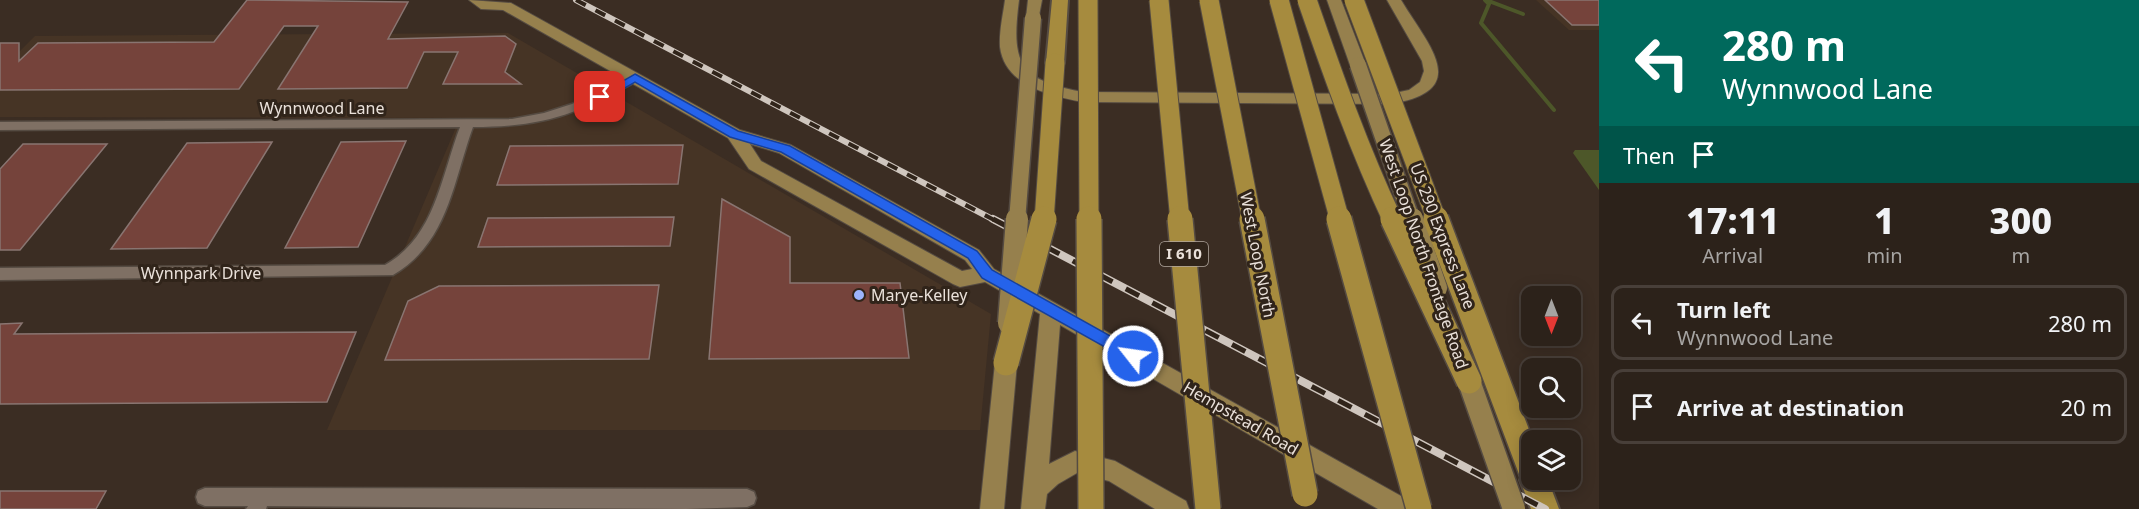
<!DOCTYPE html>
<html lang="en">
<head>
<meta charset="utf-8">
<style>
	:root { --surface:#2c221a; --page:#382f27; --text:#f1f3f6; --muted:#a6a4a2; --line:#483f39 }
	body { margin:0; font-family:"Noto Sans",sans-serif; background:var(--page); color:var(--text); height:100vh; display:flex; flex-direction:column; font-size:22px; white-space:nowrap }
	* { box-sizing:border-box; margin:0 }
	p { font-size:20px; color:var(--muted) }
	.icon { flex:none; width:33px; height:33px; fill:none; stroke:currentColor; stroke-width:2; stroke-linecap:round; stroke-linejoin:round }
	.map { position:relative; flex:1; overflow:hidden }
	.drawer { display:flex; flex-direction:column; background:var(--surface); width:540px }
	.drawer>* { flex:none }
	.top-card { background:#00695c; color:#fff; overflow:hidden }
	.needle { width:39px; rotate:180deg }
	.fabs { position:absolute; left:1521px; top:286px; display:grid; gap:12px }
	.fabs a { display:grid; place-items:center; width:60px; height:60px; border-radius:12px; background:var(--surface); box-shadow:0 3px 15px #0003,0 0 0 2px var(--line); font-size:30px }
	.pin { position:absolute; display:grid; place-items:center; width:51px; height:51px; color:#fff; margin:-26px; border-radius:12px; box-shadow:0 3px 9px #0006 }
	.me { position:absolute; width:66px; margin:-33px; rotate:300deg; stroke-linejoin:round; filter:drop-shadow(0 0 4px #0008) }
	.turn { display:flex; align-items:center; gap:21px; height:126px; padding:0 24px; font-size:27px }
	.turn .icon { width:78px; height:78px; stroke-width:2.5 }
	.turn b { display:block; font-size:42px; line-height:51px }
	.then { display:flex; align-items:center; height:57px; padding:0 24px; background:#0003; gap:12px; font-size:22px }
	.eta { display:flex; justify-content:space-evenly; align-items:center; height:102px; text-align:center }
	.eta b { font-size:36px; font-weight:800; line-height:42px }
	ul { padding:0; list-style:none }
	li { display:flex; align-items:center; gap:18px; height:75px; margin:0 12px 9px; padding:0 12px; border:3px solid var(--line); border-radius:12px }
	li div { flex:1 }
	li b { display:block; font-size:22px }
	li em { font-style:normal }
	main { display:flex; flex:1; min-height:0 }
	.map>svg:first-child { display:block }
	.built { fill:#463425 }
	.water { fill:#4d5729 }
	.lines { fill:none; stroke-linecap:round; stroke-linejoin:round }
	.stream { stroke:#4d5729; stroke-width:4 }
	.building { fill:#75433b; stroke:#897571; stroke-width:1.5 }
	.minor-casing { stroke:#554b42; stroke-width:3 }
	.major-casing { stroke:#554b42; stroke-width:2 }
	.highway-casing { stroke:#554b42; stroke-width:4 }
	.minor { fill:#7f7064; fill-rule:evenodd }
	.major { fill:#96804d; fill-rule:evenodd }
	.highway { fill:#a68b3e; fill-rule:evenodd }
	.rail-far1-casing { stroke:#cfc6be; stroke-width:6 }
	.rail-casing { stroke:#cfc6be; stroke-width:8 }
	.rail-far1 { stroke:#30241a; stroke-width:4; stroke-dasharray:11; stroke-linecap:butt }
	.rail { stroke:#30241a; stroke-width:5; stroke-dasharray:15; stroke-linecap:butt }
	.major-bridge-far1-casing { stroke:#554b42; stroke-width:19; stroke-linecap:butt }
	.major-bridge-casing { stroke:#554b42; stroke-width:25; stroke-linecap:butt }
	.highway-bridge-far1-casing { stroke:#554b42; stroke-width:21; stroke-linecap:butt }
	.highway-bridge-casing { stroke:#554b42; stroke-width:28; stroke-linecap:butt }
	.major-bridge-far1 { stroke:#96804d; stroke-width:16 }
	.major-bridge { stroke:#96804d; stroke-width:22 }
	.highway-bridge-far1 { stroke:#a68b3e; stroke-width:19 }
	.highway-bridge { stroke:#a68b3e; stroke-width:25 }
	.route { fill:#2563eb; stroke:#184099; stroke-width:1.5 }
	.poi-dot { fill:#9cb4fd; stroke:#30241a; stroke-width:2 }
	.labels { text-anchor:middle; stroke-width:6; stroke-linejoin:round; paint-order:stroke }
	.shield { fill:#30241a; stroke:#b2a8a0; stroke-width:1.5 }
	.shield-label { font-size:15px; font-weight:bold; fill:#eae1da }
	.street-label { font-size:16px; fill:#eae1da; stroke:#30241a }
	.poi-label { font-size:16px; fill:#eae1da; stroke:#30241a; text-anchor:start }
</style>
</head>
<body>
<main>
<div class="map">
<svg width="1599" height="509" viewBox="0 0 1599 509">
	<rect width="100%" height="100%" fill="#3b2d23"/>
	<!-- built -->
	<path class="built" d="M1536,0H1599V30H1569Z
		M508,33L991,314L980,430H327L460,118L0,117V71L35,36Z"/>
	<!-- water -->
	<path class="water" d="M1575,150H1599V190L1573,153Z"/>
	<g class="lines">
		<!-- stream -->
		<path class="stream" d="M1485,0L1489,4L1481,23L1554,110
			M1486,0L1523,14"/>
	</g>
	<!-- building -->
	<path class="building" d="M247,0L408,2L388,39L505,36L516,44L505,72L521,84H443L458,52H424L407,88L278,89L318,26H284L239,89L0,90V43H19V61L38,43L214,42Z
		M1545,0H1599V25H1572Z
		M406,141L358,247L285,248L341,142Z
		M272,142L207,248L111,249L187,143Z
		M23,144H107L20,250H0V169Z
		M683,145L678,184L497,185L510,146Z
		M722,199L790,237V283H900L909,358L709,359Z
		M674,217L670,246L478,247L488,218Z
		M659,285L649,359L385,360L408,301L439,286Z
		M22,323L14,334L356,332L327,402L0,404V324Z
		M0,491H106L96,509H0Z"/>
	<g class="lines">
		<defs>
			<path id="minor" d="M635,73L641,77L639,80C578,114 544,127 473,127C453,182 448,243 393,275L0,280V268L385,265C435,237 441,177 460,127L0,130V122L512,119L544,113L572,104Z
				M205,488L747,489L754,492L756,498L754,504L747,507L686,509L267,506L266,509H246L248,506H205L198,503L196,497L198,491Z"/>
			<path id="major" d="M469,0L511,3L740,130L791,145L979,250L994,269L1410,501L1413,509H1378L1060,325L1049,464L1075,451L1115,461L1186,501L1189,509H1155L1109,481L1077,473L1058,484L1047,494L1045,509H1021L1040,314L985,282L960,287L953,284L749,169L728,138L503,10L481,9ZM750,144L779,153L965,260L972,269L962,271L761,161Z
				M1005,0H1019C1011,63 1018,80 1083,92L1390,94L1409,90L1420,82L1424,71L1422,61L1387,0H1401C1428,45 1474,91 1390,104L1083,102C1051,96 1005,86 1000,47C999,31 1003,15 1005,0Z
				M1028,0H1042L1038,21L1033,22L1026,18Z
				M1327,0H1341L1366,65L1364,68H1352L1350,65Z
				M1006,354L1014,357L1017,363L1004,509H980L995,363L998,357Z"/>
			<path id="highway" d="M1052,0H1068L1064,63L1061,67H1049L1046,63Z
				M1532,468V480H1548L1559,509H1531L1520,480L1524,471Z"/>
		</defs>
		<!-- minor casing -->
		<use href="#minor" class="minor-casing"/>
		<!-- major casing -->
		<use href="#major" class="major-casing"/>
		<!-- highway casing -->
		<use href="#highway" class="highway-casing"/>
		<!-- minor -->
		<use href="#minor" class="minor"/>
		<!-- major -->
		<use href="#major" class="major"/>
		<!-- highway -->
		<use href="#highway" class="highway"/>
		<defs>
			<path id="rail-far1" d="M576,0L996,221"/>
			<path id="rail" d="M993,219L1545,509"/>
		</defs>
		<!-- rail-far1 casing -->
		<use href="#rail-far1" class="rail-far1-casing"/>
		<!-- rail casing -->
		<use href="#rail" class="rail-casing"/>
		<!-- rail-far1 -->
		<use href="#rail-far1" class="rail-far1"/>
		<!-- rail -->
		<use href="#rail" class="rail"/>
		<defs>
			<path id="major-bridge-far1" d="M1358,65L1412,221
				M1017,221L1033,18"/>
			<path id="major-bridge" d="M1412,219L1436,288
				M1009,323L1017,219
				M1464,367L1514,509"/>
			<path id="highway-bridge-far1" d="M1088,0L1089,221
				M1159,0L1180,221
				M1209,0L1252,221
				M1279,0L1340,221
				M1307,0C1333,75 1359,149 1393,221
				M1354,0L1437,221
				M1044,221L1055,63"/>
			<path id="highway-bridge" d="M1089,219L1091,509
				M1180,219L1208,509
				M1252,219L1305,494
				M1339,219L1419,509
				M1393,219L1469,381
				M1436,219L1532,473
				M1006,363L1044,219"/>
		</defs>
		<!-- major-bridge-far1 casing -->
		<use href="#major-bridge-far1" class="major-bridge-far1-casing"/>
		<!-- major-bridge casing -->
		<use href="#major-bridge" class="major-bridge-casing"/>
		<!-- highway-bridge-far1 casing -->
		<use href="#highway-bridge-far1" class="highway-bridge-far1-casing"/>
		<!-- highway-bridge casing -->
		<use href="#highway-bridge" class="highway-bridge-casing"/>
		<!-- major-bridge-far1 -->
		<use href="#major-bridge-far1" class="major-bridge-far1"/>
		<!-- major-bridge -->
		<use href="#major-bridge" class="major-bridge"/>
		<!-- highway-bridge-far1 -->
		<use href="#highway-bridge-far1" class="highway-bridge-far1"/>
		<!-- highway-bridge -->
		<use href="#highway-bridge" class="highway-bridge"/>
	</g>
	<!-- route -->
	<path class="route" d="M635,74L738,131L790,146L977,251L992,270L1139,352L1141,356L1139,360H1128L982,278L968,258L781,152L730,137L635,82L604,100H596L595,97Z"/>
	<!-- markers -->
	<circle class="poi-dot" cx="859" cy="295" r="6"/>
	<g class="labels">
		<!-- shield labels -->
		<rect class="shield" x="1160" y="242" width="48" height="24" rx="4.5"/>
		<g class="shield-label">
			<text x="1184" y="259">I 610</text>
		</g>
		<!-- street labels -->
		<g class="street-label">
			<text x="322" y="114">Wynnwood Lane</text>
			<text transform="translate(1443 236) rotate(69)" y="6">US 290 Express Lane</text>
			<text transform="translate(1424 254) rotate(71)" y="6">West Loop North Frontage Road</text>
			<text transform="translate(1258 255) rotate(79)" y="6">West Loop North</text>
			<text x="201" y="279">Wynnpark Drive</text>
			<text transform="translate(1241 418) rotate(30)" y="6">Hempstead Road</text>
		</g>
		<!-- poi labels -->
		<g class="poi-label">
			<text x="871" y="301">Marye-Kelley</text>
		</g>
	</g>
</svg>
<div class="fabs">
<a><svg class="needle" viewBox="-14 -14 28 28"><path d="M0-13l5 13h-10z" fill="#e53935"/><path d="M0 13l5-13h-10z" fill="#a6a4a2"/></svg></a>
<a><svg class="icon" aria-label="search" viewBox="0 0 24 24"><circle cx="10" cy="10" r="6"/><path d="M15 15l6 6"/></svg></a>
<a><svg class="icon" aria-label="layers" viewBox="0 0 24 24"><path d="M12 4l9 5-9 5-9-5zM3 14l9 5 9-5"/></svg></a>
</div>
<div class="pin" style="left:600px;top:97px;background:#d93025"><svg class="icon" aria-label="arrive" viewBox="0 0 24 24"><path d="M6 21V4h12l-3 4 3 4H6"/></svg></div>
<svg class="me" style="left:1133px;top:356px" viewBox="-20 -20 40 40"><circle r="17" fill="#2563eb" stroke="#fff" stroke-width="3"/><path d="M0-11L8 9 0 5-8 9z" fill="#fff"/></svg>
</div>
<section class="drawer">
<div class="top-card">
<div class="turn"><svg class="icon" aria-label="left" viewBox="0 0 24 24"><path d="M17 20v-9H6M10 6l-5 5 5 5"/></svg><div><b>280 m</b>Wynnwood Lane</div></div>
<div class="then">Then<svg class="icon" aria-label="arrive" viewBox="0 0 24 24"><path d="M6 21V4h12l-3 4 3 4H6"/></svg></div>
</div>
<div class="eta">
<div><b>17:11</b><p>Arrival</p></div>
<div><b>1</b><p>min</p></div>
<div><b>300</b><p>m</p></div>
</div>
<ul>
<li><svg class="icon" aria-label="left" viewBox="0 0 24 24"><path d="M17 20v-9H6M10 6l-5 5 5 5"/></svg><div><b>Turn left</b><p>Wynnwood Lane</p></div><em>280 m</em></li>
<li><svg class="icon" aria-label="arrive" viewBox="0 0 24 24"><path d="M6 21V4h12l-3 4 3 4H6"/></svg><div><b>Arrive at destination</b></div><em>20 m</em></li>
</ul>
</section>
</main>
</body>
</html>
